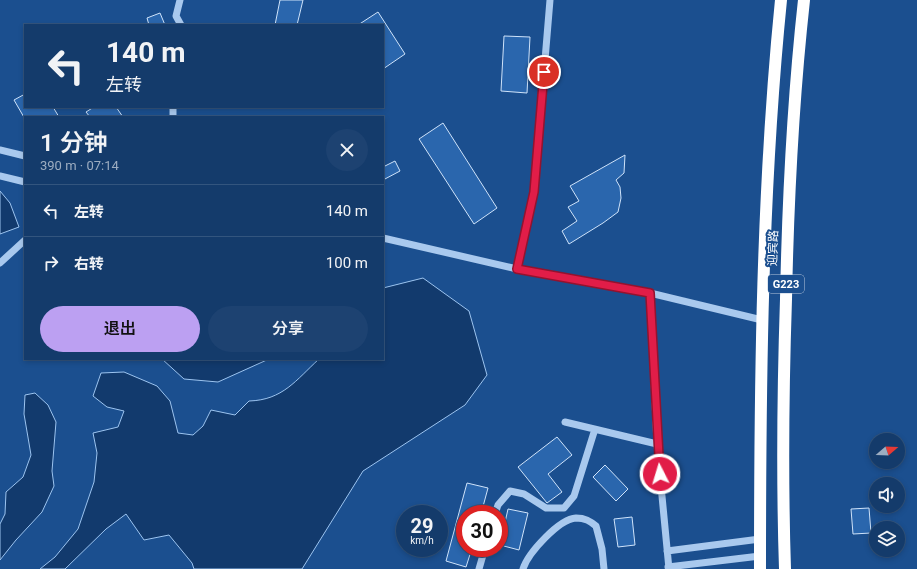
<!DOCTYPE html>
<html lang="zh">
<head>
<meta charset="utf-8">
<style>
	:root { --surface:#143b6b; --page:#1d4271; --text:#f1f3f6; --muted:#9dadc1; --line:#33557e; --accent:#bca0f2 }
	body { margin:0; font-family:Roboto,"Noto Sans SC",sans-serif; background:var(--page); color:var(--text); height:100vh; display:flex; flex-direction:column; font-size:15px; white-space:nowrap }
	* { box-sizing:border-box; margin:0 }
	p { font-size:13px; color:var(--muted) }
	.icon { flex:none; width:22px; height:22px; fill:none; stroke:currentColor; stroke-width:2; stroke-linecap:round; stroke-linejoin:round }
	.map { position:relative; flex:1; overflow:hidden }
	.drawer { position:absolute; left:24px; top:116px; width:360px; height:244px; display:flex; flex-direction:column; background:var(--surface); border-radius:0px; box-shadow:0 2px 6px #0003,0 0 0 1px var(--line) }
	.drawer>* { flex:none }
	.top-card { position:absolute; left:24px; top:24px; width:360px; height:84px; border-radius:0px; box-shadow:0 2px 6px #0003,0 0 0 1px var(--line); background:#143b6b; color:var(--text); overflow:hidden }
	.needle { width:26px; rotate:71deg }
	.tools { position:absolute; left:869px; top:433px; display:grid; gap:8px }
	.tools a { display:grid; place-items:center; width:36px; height:36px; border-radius:50%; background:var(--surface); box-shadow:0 2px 6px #0003,0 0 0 1px var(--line); font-size:20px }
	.speed { position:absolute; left:396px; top:505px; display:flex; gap:8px; font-size:20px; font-weight:700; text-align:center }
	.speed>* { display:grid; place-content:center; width:52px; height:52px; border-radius:50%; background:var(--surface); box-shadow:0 2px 6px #0003,0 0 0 1px var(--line); line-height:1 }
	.speed small { font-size:10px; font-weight:400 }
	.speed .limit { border:6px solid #d22; background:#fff; color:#111 }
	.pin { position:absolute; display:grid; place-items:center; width:34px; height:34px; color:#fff; margin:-17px; border:2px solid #fff; border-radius:50%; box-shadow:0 1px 4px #0007 }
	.me { position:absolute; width:44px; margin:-22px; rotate:355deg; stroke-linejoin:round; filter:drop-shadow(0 0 3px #0008) }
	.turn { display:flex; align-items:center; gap:14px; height:84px; padding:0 16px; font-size:18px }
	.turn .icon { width:52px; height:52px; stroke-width:2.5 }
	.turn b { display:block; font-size:28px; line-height:34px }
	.round { display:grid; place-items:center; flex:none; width:42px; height:42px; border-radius:21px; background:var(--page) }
	.summary { display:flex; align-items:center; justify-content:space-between; height:68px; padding:0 16px }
	h1 { font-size:24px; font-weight:600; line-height:30px }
	.action { display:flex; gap:8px; margin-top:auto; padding:8px 16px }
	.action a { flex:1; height:46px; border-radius:24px; background:var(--accent); color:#111; font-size:16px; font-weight:600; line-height:46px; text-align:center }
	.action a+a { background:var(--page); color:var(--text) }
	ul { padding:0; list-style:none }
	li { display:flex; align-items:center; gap:12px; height:52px; padding:0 16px; border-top:1px solid var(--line) }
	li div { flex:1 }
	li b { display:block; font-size:15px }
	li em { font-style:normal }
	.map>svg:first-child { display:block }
	.water { fill:#123a6d; stroke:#9cc4f0 }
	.building { fill:#2a66ad; stroke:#cfe3fa }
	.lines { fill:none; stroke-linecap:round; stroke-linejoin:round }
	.minor { stroke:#a9c9ee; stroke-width:7 }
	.highway { stroke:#fff; stroke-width:12 }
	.route-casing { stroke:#92132f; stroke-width:10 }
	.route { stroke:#e11d48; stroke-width:7 }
	.labels { text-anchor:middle; stroke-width:4; stroke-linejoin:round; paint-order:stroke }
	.shield { fill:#1b4f8f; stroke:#bbcadd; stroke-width:1 }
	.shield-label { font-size:11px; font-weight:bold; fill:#fff }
	.street-label { font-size:12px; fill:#fff; stroke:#1b4f8f }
</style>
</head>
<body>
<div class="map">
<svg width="917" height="569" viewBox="0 0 917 569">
	<rect width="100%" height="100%" fill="#1b4f8f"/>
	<!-- water -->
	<path class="water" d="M0,191L10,203L19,227L0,234Z
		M423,278L469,311L487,375L465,405L363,471L302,569H194L192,563L169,535L144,540L126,514L106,529L65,569H40L55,557L78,529L94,482L97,453L93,433L118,427L124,411L107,407L93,396L101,373L124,372L157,386L170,401L178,433L193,435L203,426L211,410L235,415L249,401C283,400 296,380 319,359H383V288Z
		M162,359H269L218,382L184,379Z
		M35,393L48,405L56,422L52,471L54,486L42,512L16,540L0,560V524L5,514L6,492L23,477L31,455L24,414L25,395Z"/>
	<!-- building -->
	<path class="building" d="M280,0H303L297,25H275Z
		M378,12L405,54L383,69V25H358Z
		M160,13L165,25H149L147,18Z
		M504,36L530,37L527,93L501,91Z
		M25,94V107H53L59,117H25V119L14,100Z
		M94,107H116L123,117H90L86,112Z
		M443,123L497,208L474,224L419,139Z
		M625,155L624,173L616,180L620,187L621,198L618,212L603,223L569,244L562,231L577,221L568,207L579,201L570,186Z
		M395,161L400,171L383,180V167Z
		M557,437L572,455L548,474L562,492L547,503L518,467Z
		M605,465L628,489L616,501L593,477Z
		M467,483L488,488L481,514H465V548H472L466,567L446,561Z
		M869,508L871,533L853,534L851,509Z
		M508,509L528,513L519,550L500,545Z
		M632,517L635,545L618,547L614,519Z"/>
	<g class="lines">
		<!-- minor -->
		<path class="minor" d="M180,0L176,16L181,25
			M173,107V117
			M0,150L25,156
			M0,176L25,182
			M383,238L517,269L650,293L762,320
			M0,263L25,240
			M517,269L534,192L550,0
			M650,293L657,444L669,569
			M565,422L657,444
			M495,514L498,505L510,491L524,494L546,508H564L574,496L595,429
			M667,551L760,539
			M668,567L760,556
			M479,569L485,548
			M523,569C528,553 559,519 576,518C585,518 590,521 596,526L602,549L604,569"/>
		<!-- highway -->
		<path class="highway" d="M760,569C760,379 762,189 781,0
			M785,569C782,479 783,389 786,299C788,199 793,100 804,0"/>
	</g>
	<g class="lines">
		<defs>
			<path id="route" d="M544,72L534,192L517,269L650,293L660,474"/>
		</defs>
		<!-- route casing -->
		<use href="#route" class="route-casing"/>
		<!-- route -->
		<use href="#route" class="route"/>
	</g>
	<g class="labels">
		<!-- shield labels -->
		<rect class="shield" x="768" y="275" width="36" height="18" rx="3"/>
		<g class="shield-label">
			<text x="786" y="288">G223</text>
		</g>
		<!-- street labels -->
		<g class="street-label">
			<text transform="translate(773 248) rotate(-88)" y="4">迎宾路</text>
		</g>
	</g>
</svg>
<div class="tools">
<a><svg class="needle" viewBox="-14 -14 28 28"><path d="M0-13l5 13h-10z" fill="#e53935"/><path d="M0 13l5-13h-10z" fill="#9dadc1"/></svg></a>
<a><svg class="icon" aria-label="sound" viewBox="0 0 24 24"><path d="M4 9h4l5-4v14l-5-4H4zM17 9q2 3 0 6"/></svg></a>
<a><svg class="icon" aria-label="layers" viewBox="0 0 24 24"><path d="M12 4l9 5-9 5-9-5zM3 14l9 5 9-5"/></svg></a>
</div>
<div class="speed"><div>29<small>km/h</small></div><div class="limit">30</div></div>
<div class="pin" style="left:544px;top:72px;background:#d93025"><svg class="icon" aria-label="arrive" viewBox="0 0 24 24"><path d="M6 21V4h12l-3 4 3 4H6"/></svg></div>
<svg class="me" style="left:660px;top:474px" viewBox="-20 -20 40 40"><circle r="17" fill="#e11d48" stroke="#fff" stroke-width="3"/><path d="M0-11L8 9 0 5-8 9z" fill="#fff"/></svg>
<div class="top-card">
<div class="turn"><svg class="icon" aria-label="left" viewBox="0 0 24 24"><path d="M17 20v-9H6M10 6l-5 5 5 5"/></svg><div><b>140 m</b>左转</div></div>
</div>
<section class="drawer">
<div class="summary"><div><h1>1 分钟</h1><p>390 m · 07:14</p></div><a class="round"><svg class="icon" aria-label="close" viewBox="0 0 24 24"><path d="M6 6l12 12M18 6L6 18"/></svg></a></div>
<ul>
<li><svg class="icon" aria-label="left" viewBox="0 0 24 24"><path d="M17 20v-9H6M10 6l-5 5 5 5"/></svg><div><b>左转</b></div><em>140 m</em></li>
<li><svg class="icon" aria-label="right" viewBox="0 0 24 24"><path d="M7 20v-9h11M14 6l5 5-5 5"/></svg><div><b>右转</b></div><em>100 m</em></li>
</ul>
<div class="action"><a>退出</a><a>分享</a></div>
</section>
</div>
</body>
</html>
